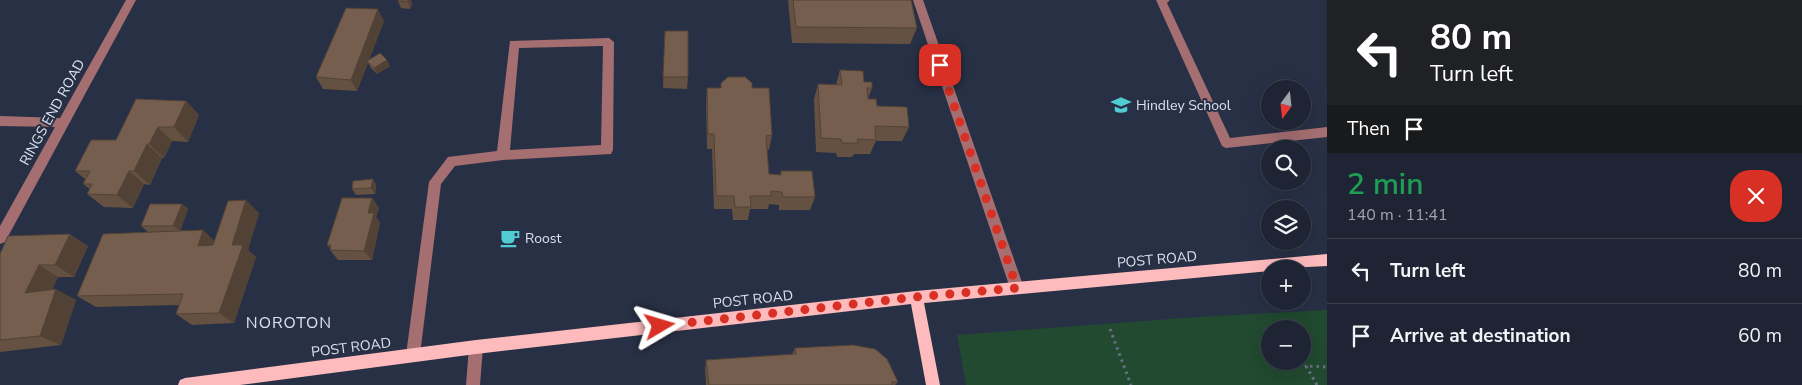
<!DOCTYPE html>
<html lang="en">
<head>
<meta charset="utf-8">
<style>
	:root { --surface:#1e2434; --page:#2b3040; --text:#f1f3f6; --muted:#a1a4ac; --line:#3c414f }
	body { margin:0; font-family:"Nunito Sans",sans-serif; background:var(--page); color:var(--text); height:100vh; display:flex; flex-direction:column; font-size:19px; white-space:nowrap }
	* { box-sizing:border-box; margin:0 }
	p { font-size:16px; color:var(--muted) }
	.icon { flex:none; width:28px; height:28px; fill:none; stroke:currentColor; stroke-width:2; stroke-linecap:round; stroke-linejoin:round }
	.map { position:relative; flex:1; overflow:hidden }
	.side { display:flex; flex-direction:column; background:var(--surface); width:475px }
	.side>* { flex:none }
	.banner { background:#202124; color:#fff; overflow:hidden }
	.needle { width:32px; rotate:195deg }
	.buttons { position:absolute; left:1261px; top:80px; display:grid; gap:10px }
	.buttons a { display:grid; place-items:center; width:50px; height:50px; border-radius:50%; background:var(--surface); box-shadow:0 5px 20px #0002,0 0 0 1px var(--line); font-size:25px }
	.pin { position:absolute; display:grid; place-items:center; width:42px; height:42px; color:#fff; margin:-21px; border-radius:10px; box-shadow:0 2px 8px #0006 }
	.me { position:absolute; width:55px; margin:-28px; rotate:83deg; stroke-linejoin:round; filter:drop-shadow(0 0 4px #0008) }
	.turn { display:flex; align-items:center; gap:18px; height:105px; padding:0 20px; font-size:22px }
	.turn .icon { width:65px; height:65px; stroke-width:2.5 }
	.turn b { display:block; font-size:35px; line-height:42px }
	.then { display:flex; align-items:center; height:48px; padding:0 20px; background:#0003; gap:10px; font-size:19px }
	.round { display:grid; place-items:center; flex:none; width:52px; height:52px; border-radius:20px; background:var(--page) }
	.summary { display:flex; align-items:center; justify-content:space-between; height:85px; padding:0 20px }
	h1 { font-size:30px; font-weight:600; line-height:38px; color:#1e9e55 }
	ul { padding:0; list-style:none }
	li { display:flex; align-items:center; gap:15px; height:65px; padding:0 20px; border-top:1px solid var(--line) }
	li div { flex:1 }
	li b { display:block; font-size:19px }
	li em { font-style:normal }
	main { display:flex; flex:1; min-height:0 }
	.map>svg:first-child { display:block }
	.green { fill:#214a30; fill-rule:evenodd }
	.lines { fill:none; stroke-linecap:round; stroke-linejoin:round }
	.path { stroke:#686f82; stroke-width:3; stroke-dasharray:2.5 4; stroke-linecap:butt }
	.minor { fill:#a56f71; fill-rule:evenodd }
	.major { fill:#febbbd; fill-rule:evenodd }
	.wall { fill:#655142 }
	.shaded-wall { fill:#524236 }
	.building { fill:#755e4d; stroke:#524236 }
	.route { stroke:#d93025; stroke-width:9; stroke-dasharray:0 16.2 }
	.labels { text-anchor:middle; stroke-width:4; stroke-linejoin:round; paint-order:stroke }
	.poi-label { font-size:14px; fill:#dbe1ef; stroke:#283045; text-anchor:start }
	.street-label { font-size:14px; fill:#dbe1ef; stroke:#283045 }
	.quarter-label { font-size:16px; letter-spacing:1px; fill:#dbe1ef; stroke:#283045 }
</style>
</head>
<body>
<main>
<div class="map">
<svg width="1327" height="385" viewBox="0 0 1327 385">
	<rect width="100%" height="100%" fill="#283045"/>
	<!-- green -->
	<path class="green" d="M1327,310V385H966L957,335L1198,317ZM1270,329H1302V361H1270Z"/>
	<g class="lines">
		<!-- path -->
		<path class="path" d="M1110,329L1131,385
			M1317,385L1306,366L1327,367"/>
		<!-- minor -->
		<path class="minor" d="M126,0H136L5,242L0,244V226L55,127L0,126V116L60,118Z
			M913,0H923L1024,288L1022,292L1017,294L1012,292L1010,288Z
			M1156,0H1170L1167,3L1230,138L1327,127V137L1226,148L1222,146Z
			M609,38L614,42L613,150L611,154L503,160L455,166L441,184L420,355L418,360L413,362L408,360L406,355L429,182L448,157L497,151L510,41ZM603,46L601,145L510,150L519,48Z
			M476,340L481,342L483,347L480,385H466L469,347L471,342Z"/>
		<!-- major -->
		<path class="major" d="M1327,254V266L1270,269V271L924,303L940,385H926L911,304L476,354L240,385H178L180,380L185,378L476,340L916,291Z"/>
	</g>
	<!-- wall -->
	<path class="wall" d="M398,0H411L412,4L410,9L401,8L398,1Z
		M788,0H911L917,28L910,44L792,43Z
		M384,21L369,60L390,66L377,74L371,68L368,63L357,91L323,89L316,77Z
		M665,31L688,77L687,89L663,88Z
		M840,70L864,82L872,88L868,99L877,106L909,127L902,141H876L870,154H854L852,157H837L836,153L816,152L814,99L818,84L836,85Z
		M721,83L752,88L772,135L769,150H767L769,174L780,175L781,171L815,197L810,210H779V205L769,204L768,209H750L748,220H733L732,209H714L712,149H707L706,103L707,88H721Z
		M186,101L199,115L188,142L172,141L164,158H162L150,185L144,184L133,208L104,207L87,194L90,189L83,184L85,179L75,171Z
		M373,179L376,185L375,194L356,195L352,189Z
		M372,198L379,208L376,217L380,223L372,260H338L330,250V248L327,245Z
		M182,204L188,209L180,231L148,232L141,226Z
		M259,213L248,250L256,257L234,323L192,325L176,314L179,305L96,307L77,296L214,240Z
		M88,246L74,277H58L52,290L76,300L61,345L0,352V254Z
		M795,348L898,382L895,385H706L705,369L706,360L792,354Z"/>
	<!-- shaded-wall -->
	<path class="shaded-wall" d="M408,0H411L412,4L410,9L408,2Z
		M378,9L384,21L357,91L351,80Z
		M387,60L390,66L377,74L374,68Z
		M186,101L199,115L188,142L174,127Z
		M158,127L172,141L164,158L149,144Z
		M147,144L162,158L150,185L134,171Z
		M129,171L144,184L133,208L117,195Z
		M373,179L376,185L375,194L371,188Z
		M372,198L379,208L376,217L380,223L372,260L364,251L368,213Z
		M246,200L259,213L248,250L256,257L234,323L219,313L232,245Z
		M182,204L188,209L180,231L173,226Z
		M203,230L217,243L212,258L198,246Z
		M70,234L88,246L74,277L55,265Z
		M39,265L58,277L46,304L25,293Z
		M56,289L76,300L61,345L40,336Z"/>
	<!-- building -->
	<path class="building" d="M398,0H408V2L398,1Z
		M793,0H911L917,28L796,27Z
		M346,8L378,9L351,80L316,77Z
		M665,31H688V77H663Z
		M380,53L387,60L374,68L367,61Z
		M840,70L863,71L864,82H872V88H867L868,99H876L877,106L907,107L909,127L875,126L876,140L857,139L858,143H842L841,139L821,138L818,84L842,85Z
		M728,77H745L752,83V88H769L772,135L766,136L769,174L781,175V171H812L815,197H783L782,192L771,191V196H750L751,207H735L734,196H716L714,134H708L707,88H721V83Z
		M136,99L186,101L174,127H158L149,144H147L134,171H129L117,195L87,194L92,184H83L90,171H75L91,140H116Z
		M373,179L371,188L352,189L353,181Z
		M342,198H372L368,213H374L364,251L330,250L331,245H327Z
		M246,200L232,245H243L219,313L176,314L183,294L77,296L103,234L203,230L198,246L213,245L228,201Z
		M150,204H182L173,226H141Z
		M70,234L55,265H39L25,293L56,289L40,336L0,340V254L8,236Z
		M853,345L875,349L887,359L898,382H892V385H709L706,360L796,354L795,348Z"/>
	<g class="lines">
		<!-- route -->
		<path class="route" d="M660,326L916,297L1017,288L940,65"/>
	</g>
	<!-- icons -->
	<defs>
		<symbol id="school-bare" viewBox="-9 -9 18 18"><path d="M0-5L7-2L0 1L-7-2ZM-4 1L0 2.5L4 1V4Q0 6-4 4Z" fill="#51ccd3" stroke="#283045" stroke-width="2.5" paint-order="stroke"/></symbol>
		<symbol id="cafe-bare" viewBox="-9 -9 18 18"><path d="M-5.5-4.5H6V0H3Q3 3.5 0 3.5H-2.5Q-5.5 3.5-5.5 0ZM3-3.2v2h1.7v-2ZM-6 4.5H4V6H-6Z" fill="#51ccd3" stroke="#283045" stroke-width="2.5" paint-order="stroke"/></symbol>
	</defs>
	<g fill-rule="evenodd">
		<use href="#school-bare" x="1107" y="91" width="28" height="28"/>
		<use href="#cafe-bare" x="496" y="224" width="28" height="28"/>
	</g>
	<g class="labels">
		<!-- poi labels -->
		<g class="poi-label">
			<text x="1136" y="110">Hindley School</text>
			<text x="525" y="243">Roost</text>
		</g>
		<!-- street labels -->
		<g class="street-label">
			<text transform="translate(52 112) rotate(-61)" y="5">RINGS END ROAD</text>
			<text transform="translate(1157 259) rotate(-5)" y="5">POST ROAD</text>
			<text transform="translate(753 299) rotate(-6)" y="5">POST ROAD</text>
			<text transform="translate(351 347) rotate(-7)" y="5">POST ROAD</text>
		</g>
		<!-- quarter labels -->
		<g class="quarter-label">
			<text x="289" y="328">NOROTON</text>
		</g>
	</g>
</svg>
<div class="buttons">
<a><svg class="needle" viewBox="-14 -14 28 28"><path d="M0-13l5 13h-10z" fill="#e53935"/><path d="M0 13l5-13h-10z" fill="#a1a4ac"/></svg></a>
<a><svg class="icon" aria-label="search" viewBox="0 0 24 24"><circle cx="10" cy="10" r="6"/><path d="M15 15l6 6"/></svg></a>
<a><svg class="icon" aria-label="layers" viewBox="0 0 24 24"><path d="M12 4l9 5-9 5-9-5zM3 14l9 5 9-5"/></svg></a>
<a>+</a>
<a>−</a>
</div>
<div class="pin" style="left:940px;top:65px;background:#d93025"><svg class="icon" aria-label="arrive" viewBox="0 0 24 24"><path d="M6 21V4h12l-3 4 3 4H6"/></svg></div>
<svg class="me" style="left:660px;top:326px" viewBox="-20 -20 40 40"><path d="M0-17L14 15 0 8-14 15z" fill="#d93025" stroke="#fff" stroke-width="4"/></svg>
</div>
<section class="side">
<div class="banner">
<div class="turn"><svg class="icon" aria-label="left" viewBox="0 0 24 24"><path d="M17 20v-9H6M10 6l-5 5 5 5"/></svg><div><b>80 m</b>Turn left</div></div>
<div class="then">Then<svg class="icon" aria-label="arrive" viewBox="0 0 24 24"><path d="M6 21V4h12l-3 4 3 4H6"/></svg></div>
</div>
<div class="summary"><div><h1>2 min</h1><p>140 m · 11:41</p></div><a class="round" style="background:#d93025;color:#fff"><svg class="icon" aria-label="close" viewBox="0 0 24 24"><path d="M6 6l12 12M18 6L6 18"/></svg></a></div>
<ul>
<li><svg class="icon" aria-label="left" viewBox="0 0 24 24"><path d="M17 20v-9H6M10 6l-5 5 5 5"/></svg><div><b>Turn left</b></div><em>80 m</em></li>
<li><svg class="icon" aria-label="arrive" viewBox="0 0 24 24"><path d="M6 21V4h12l-3 4 3 4H6"/></svg><div><b>Arrive at destination</b></div><em>60 m</em></li>
</ul>
</section>
</main>
</body>
</html>
